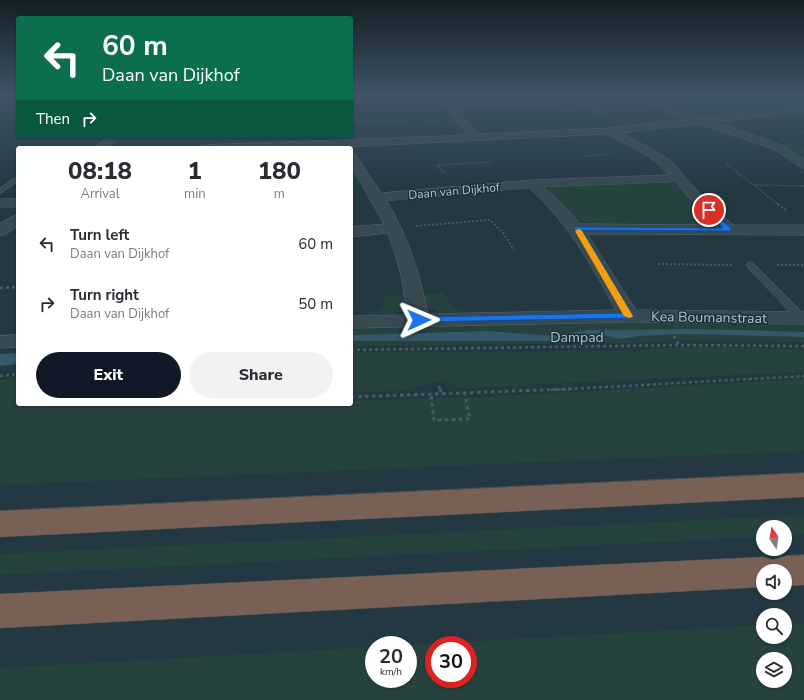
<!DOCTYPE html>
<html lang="en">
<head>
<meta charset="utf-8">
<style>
	:root { --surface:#fff; --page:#f2f2f3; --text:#2b2b33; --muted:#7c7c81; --accent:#111827 }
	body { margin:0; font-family:"Nunito Sans",sans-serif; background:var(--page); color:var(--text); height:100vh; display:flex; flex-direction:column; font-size:15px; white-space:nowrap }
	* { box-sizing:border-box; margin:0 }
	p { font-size:13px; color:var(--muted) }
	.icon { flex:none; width:22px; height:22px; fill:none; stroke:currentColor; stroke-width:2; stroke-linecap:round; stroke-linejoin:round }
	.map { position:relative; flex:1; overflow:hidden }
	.sheet { position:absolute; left:16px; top:146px; width:337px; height:260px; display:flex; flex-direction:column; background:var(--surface); border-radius:4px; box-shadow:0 1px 3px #0004 }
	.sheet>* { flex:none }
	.hud { position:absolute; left:16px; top:16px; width:337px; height:122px; border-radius:4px; box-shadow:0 1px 3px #0004; background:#0b6e4f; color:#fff; overflow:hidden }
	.needle { width:26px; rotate:348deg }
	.fabs { position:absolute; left:756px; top:520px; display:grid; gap:8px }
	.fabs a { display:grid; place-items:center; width:36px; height:36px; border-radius:50%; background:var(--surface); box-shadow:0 1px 3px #0004; font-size:20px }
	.speed { position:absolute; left:365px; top:636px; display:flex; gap:8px; font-size:20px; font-weight:700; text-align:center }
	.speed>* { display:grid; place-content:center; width:52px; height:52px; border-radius:50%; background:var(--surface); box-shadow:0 1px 3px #0004; line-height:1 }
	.speed small { font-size:10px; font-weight:400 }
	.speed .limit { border:6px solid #d22; background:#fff; color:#111 }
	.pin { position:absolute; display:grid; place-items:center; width:34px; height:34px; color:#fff; margin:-17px; border:2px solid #fff; border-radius:50%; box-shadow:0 1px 4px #0007 }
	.me { position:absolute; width:44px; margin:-22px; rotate:89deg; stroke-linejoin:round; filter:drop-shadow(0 0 3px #0008) }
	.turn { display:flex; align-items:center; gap:14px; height:84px; padding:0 20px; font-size:18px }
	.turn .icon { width:52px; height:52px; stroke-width:2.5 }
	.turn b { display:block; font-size:28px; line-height:34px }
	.then { display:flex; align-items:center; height:38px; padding:0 20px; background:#0003; gap:8px; font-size:15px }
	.eta { display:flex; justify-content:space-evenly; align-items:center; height:68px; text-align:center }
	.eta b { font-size:24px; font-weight:800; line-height:28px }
	.primary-button { display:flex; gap:8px; margin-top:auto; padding:8px 20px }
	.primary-button a { flex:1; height:46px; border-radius:24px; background:var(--accent); color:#fff; font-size:16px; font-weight:800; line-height:46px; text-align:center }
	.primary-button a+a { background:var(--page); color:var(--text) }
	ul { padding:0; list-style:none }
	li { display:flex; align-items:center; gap:12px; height:60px; padding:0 20px }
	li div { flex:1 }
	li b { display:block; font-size:15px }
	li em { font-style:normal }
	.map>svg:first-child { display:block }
	.green { fill:#26423e; fill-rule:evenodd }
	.water { fill:#345867 }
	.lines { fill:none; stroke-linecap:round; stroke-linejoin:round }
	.service-casing { stroke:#56676e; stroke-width:1 }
	.minor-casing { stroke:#56676e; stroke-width:1 }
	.motorway-casing { stroke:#43545b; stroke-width:1 }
	.path-far4 { stroke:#445e5a; stroke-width:1; stroke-dasharray:1.5 1.5; stroke-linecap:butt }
	.path-far3 { stroke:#445e5a; stroke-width:1.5; stroke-dasharray:1.5 1.5; stroke-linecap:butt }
	.path-far2 { stroke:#445e5a; stroke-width:2; stroke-dasharray:2 2; stroke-linecap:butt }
	.path-far1 { stroke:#445e5a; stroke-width:2.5; stroke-dasharray:3 3; stroke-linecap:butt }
	.path { stroke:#445e5a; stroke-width:3; stroke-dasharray:3.5 3.5; stroke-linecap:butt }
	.service { fill:#384951; fill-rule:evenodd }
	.minor { fill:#384951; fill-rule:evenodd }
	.motorway { fill:#786054; fill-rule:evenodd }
	.route { fill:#1a73e8; stroke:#114b97 }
	.slow { fill:#f59e0b }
	.labels { text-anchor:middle; stroke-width:3; stroke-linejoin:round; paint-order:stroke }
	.far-street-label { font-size:12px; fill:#b4c4cb; stroke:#1d2e36 }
	.street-label { font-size:14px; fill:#b4c4cb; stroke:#1d2e36 }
</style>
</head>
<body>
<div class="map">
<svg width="804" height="700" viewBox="0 0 804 700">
	<rect width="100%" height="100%" fill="#233841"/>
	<!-- green -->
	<path class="green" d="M661,94H804V96L750,98L705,96L716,101L804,97V106L699,110Z
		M507,95L524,97L527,100L464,104L454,103L452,100L457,98Z
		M789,143L804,148V160L780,145Z
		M664,182L681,187L714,220L713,223L709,225H595L577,218L548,190L550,187L557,186Z
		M445,293C449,308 457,309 472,312C456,313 439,315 426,306L424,294Z
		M404,295C405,299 407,303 405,307C400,318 370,316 359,316L374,312L384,307V296Z
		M559,322L804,323V332L587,330L557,336L489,331L351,335V327Z
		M598,334L621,339L641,336L684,334L804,337V342L679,340L636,343L351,346V341H542L565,340Z
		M681,347L804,349V372L461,388L444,380L400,391L351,392V352L632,351Z
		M18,379V404H351V401L482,397L804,379V451L0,485V380Z
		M804,515V535L785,536V527H763V537L0,575V554Z
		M804,623V700H0V668L374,647V679H408V645L763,625V637H785V624ZM434,645H468V679H434ZM763,659H785V681H763Z"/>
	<!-- water -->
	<path class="water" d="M699,329L804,332V337L684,334L641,336L621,339L598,334L565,340L542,341H351V335H355L489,331L557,336L587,330Z
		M18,353V364L0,366V354Z"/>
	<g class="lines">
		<defs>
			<path id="service" d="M18,176V181L0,194V189Z
				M750,262L753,263L804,314V321L798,320L747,267L746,265Z"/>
			<path id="minor" d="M5,94H16L0,102V96Z
				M517,94H527L538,99L576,97L604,111L599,114L596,113L575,103L457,108L463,117L480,134L608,128L688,119L623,96L622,94H634L703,117L804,106V112L716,122L781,145L804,160V169L773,149L701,124L620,133L652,149L669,159L703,197L733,225H804V235L587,234L636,310L804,312V324L629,322L351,328V316L408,315L400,271L388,233L351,237V227L384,224L351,166V153L355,154L381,193L532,180L669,175C653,155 629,146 606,134L343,147L196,148L202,145L469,135L455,121L446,106L448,104L526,100ZM675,182L715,225L580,224L567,209L544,187ZM529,188C568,222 591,265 616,310L428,314C420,274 408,237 387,201Z
				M109,136H121L107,148H94Z
				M0,199H18V207H0Z
				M18,214V226L6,234L0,236V224Z
				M18,335V347L0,348V336Z"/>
			<path id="motorway" d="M804,473V497L0,537V511Z
				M804,555V585L785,586V571H763V587L0,628V594L763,557L773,560L785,556Z"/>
		</defs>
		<!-- service casing -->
		<use href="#service" class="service-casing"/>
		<!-- minor casing -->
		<use href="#minor" class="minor-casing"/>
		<!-- motorway casing -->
		<use href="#motorway" class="motorway-casing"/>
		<!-- path-far4 -->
		<path class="path-far4" d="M355,94V111L358,124
			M424,120H438
			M351,123L408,121L400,104
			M791,134L804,132"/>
		<!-- path-far3 -->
		<path class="path-far3" d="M583,156L611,154
			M727,164L779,205
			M444,173L437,165L492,162
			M755,185L804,186"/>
		<!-- path-far2 -->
		<path class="path-far2" d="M778,204L787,211
			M416,226L490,220L504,234L514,250
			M658,264L734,265
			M777,265H804"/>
		<!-- path-far1 -->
		<path class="path-far1" d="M0,288L18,287
			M674,336L679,345
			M351,350L679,345L804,346
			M0,376L18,374
			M439,386L440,390
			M551,390L804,376"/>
		<!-- path -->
		<path class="path" d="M440,389L442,395
			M431,396L434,420L470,419L465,395
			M351,397L570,389"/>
		<!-- service -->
		<use href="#service" class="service"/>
		<!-- minor -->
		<use href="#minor" class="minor"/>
		<!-- motorway -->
		<use href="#motorway" class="motorway"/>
	</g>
	<!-- sky -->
	<linearGradient id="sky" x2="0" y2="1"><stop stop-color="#131f24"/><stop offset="0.49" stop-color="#3f5365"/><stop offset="1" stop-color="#3f5365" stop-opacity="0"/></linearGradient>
	<rect width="804" height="192" fill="url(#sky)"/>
	<!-- route -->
	<path class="route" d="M709,209L731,228V231L582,230L633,316L632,318L419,322L415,320L419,317L623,313L574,228L575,227L723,228L707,212L706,210Z"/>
	<!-- slow -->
	<path class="slow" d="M579,229L582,231L633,316L632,317L629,318L624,316L575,231Z"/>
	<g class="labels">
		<!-- far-street labels -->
		<g class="far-street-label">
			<text transform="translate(454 191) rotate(-5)" y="4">Daan van Dijkhof</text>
		</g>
		<!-- street labels -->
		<g class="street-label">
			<text transform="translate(709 317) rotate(1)" y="5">Kea Boumanstraat</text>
			<text x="577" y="342">Dampad</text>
		</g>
	</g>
</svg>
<div class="fabs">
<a><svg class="needle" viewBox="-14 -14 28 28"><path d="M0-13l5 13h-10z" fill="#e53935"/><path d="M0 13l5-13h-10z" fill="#7c7c81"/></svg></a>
<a><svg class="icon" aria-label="sound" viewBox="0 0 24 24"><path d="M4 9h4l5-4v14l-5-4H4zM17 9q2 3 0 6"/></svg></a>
<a><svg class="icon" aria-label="search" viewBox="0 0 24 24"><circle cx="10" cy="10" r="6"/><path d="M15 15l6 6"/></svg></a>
<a><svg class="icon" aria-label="layers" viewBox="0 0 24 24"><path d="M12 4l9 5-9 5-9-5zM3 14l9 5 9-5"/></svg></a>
</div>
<div class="speed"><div>20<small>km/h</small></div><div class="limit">30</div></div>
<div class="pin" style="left:709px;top:210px;background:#d93025"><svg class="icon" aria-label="arrive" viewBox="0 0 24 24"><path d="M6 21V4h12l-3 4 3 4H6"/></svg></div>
<svg class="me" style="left:419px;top:320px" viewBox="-20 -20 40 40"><path d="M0-17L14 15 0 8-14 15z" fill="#1a73e8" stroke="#fff" stroke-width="4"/></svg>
<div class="hud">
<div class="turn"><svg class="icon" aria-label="left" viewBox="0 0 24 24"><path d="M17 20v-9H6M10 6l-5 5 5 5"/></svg><div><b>60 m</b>Daan van Dijkhof</div></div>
<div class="then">Then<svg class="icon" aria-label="right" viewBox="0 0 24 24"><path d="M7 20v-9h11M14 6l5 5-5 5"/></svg></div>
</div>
<section class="sheet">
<div class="eta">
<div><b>08:18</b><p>Arrival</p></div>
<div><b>1</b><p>min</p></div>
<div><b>180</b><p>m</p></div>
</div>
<ul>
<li><svg class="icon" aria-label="left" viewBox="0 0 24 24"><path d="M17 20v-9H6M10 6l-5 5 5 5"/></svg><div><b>Turn left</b><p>Daan van Dijkhof</p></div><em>60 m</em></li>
<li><svg class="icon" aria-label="right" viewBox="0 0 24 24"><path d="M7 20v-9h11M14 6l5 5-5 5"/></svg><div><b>Turn right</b><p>Daan van Dijkhof</p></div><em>50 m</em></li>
</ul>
<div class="primary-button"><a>Exit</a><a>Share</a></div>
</section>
</div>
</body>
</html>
